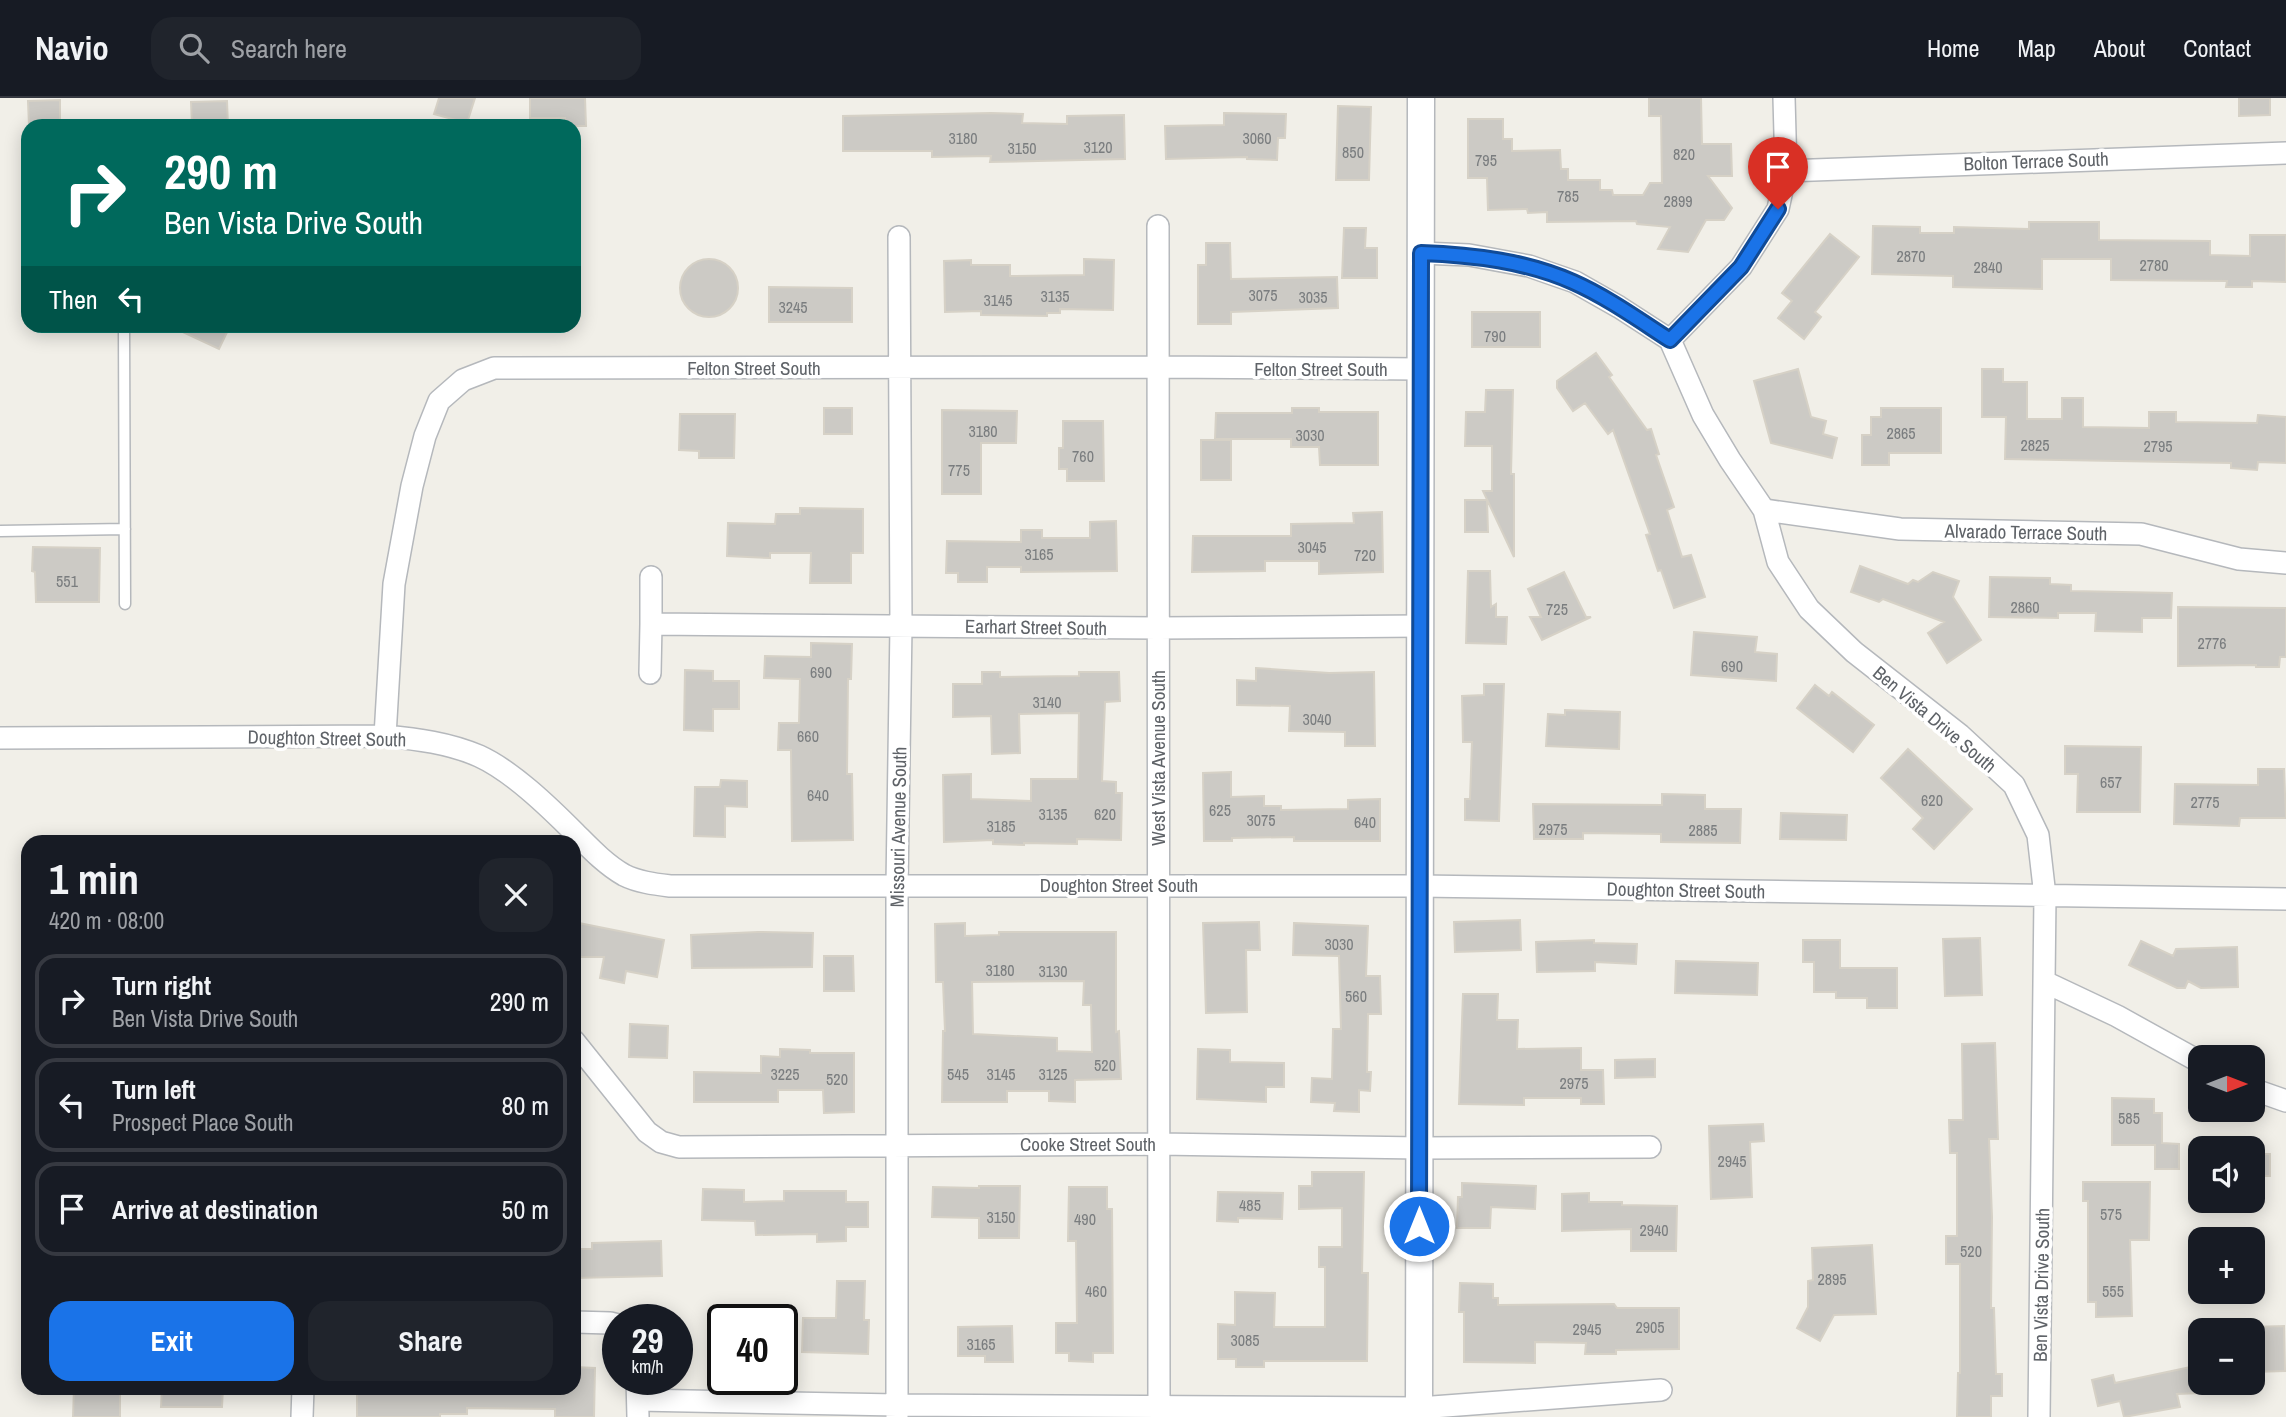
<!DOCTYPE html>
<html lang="en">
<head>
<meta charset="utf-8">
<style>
	:root { --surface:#171b24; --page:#20242c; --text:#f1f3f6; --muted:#9ea1a6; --line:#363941; --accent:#1a73e8 }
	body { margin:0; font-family:"Archivo Narrow",sans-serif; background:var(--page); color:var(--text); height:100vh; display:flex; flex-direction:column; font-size:26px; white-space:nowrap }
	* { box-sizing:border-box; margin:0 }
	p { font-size:23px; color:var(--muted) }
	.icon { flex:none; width:38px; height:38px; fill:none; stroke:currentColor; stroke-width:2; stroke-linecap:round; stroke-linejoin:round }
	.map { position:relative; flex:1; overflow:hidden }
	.sheet { position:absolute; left:21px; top:737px; width:560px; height:560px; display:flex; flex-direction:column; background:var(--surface); border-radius:21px; box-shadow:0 4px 18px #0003 }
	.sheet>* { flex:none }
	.top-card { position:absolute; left:21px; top:21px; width:560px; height:214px; border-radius:21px; box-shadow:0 4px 18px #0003; background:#00695c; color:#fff; overflow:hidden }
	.needle { width:46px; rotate:90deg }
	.buttons { position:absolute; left:2188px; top:947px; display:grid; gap:14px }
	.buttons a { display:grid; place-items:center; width:77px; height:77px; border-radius:14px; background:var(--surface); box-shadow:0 4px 18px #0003; font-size:35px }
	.speed { position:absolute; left:602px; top:1206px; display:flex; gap:14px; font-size:35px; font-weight:700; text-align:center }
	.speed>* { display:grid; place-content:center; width:91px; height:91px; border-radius:50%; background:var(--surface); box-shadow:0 4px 18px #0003; line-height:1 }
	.speed small { font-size:18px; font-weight:400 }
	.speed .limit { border:4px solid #111; border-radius:10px; background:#fff; color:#111 }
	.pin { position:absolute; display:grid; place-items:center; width:60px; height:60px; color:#fff; margin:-72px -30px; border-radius:50% 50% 50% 0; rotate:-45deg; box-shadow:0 0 7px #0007 }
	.pin .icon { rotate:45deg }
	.me { position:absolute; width:77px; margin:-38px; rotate:0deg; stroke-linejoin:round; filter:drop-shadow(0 0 5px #0008) }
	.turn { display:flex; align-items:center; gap:24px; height:147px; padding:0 28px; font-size:32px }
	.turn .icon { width:91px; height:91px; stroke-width:2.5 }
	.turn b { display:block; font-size:49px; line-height:60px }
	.then { display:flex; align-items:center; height:66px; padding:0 28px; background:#0003; gap:14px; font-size:26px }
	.round { display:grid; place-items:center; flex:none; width:74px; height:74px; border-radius:21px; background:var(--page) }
	.headline { display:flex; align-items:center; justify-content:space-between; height:119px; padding:0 28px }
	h1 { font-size:42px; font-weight:700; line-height:52px }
	.primary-button { display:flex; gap:14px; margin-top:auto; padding:14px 28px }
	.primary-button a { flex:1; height:80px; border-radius:21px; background:var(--accent); color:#fff; font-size:28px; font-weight:700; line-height:80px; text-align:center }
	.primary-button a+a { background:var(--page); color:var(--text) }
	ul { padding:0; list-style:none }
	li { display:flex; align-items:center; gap:21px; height:94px; margin:0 14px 10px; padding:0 14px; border:4px solid var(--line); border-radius:21px }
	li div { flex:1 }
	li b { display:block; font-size:26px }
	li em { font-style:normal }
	header { display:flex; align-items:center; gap:42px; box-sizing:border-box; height:98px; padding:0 35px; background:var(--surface); border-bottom:2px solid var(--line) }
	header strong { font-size:33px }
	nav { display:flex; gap:38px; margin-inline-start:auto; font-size:24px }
	.search { width:490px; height:63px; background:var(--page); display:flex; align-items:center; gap:18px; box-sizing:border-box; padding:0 24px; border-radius:21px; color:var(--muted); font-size:26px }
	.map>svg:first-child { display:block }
	.building { fill:#cccac5; stroke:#d6d1c6; stroke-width:2; fill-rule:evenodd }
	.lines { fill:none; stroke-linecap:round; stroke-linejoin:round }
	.service-casing { stroke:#b5b8bc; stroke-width:13 }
	.minor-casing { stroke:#b5b8bc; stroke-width:24 }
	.tertiary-casing { stroke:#b5b8bc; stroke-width:29 }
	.service { stroke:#fff; stroke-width:10 }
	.minor { stroke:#fff; stroke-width:21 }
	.tertiary { stroke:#fff; stroke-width:26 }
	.route-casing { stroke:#114b97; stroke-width:18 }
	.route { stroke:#1a73e8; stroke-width:12 }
	.labels { text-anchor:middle; stroke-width:7; stroke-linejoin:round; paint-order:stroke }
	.number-label { font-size:16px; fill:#7a7d7f }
	.street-label { font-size:19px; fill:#5f6368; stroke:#fff }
</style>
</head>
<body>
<header>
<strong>Navio</strong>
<div class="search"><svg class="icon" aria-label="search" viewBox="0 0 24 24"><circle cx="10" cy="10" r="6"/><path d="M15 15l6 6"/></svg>Search here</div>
<nav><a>Home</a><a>Map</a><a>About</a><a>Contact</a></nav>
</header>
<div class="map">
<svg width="2286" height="1319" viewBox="0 0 2286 1319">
	<rect width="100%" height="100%" fill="#f1efe8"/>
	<!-- building -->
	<path class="building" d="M439,0H475L467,25L434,16Z
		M530,0H585L586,28H565V20H530Z
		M1649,0H1701L1702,46H1731L1732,78H1708L1732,110L1724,122H1706L1688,154L1658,151L1670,129L1637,126L1636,123L1547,124V114L1528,115L1527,111L1488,112L1487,80H1468V21H1503V41H1512V53L1560,52L1561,71H1568V82H1600V92H1612L1613,97H1643L1650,85H1662L1661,18H1649Z
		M2239,0H2270V17L2239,18Z
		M60,2V28H29L28,3Z
		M227,3L228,28H192L191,4Z
		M1338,8L1371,9L1369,82H1336Z
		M991,15L1023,16L1022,25L1067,26V18L1124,17L1125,61L990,64L991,58L932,59V53H843V18Z
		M1224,15L1286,16L1285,40H1278L1277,62L1247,61V59L1166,61L1165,28L1224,27Z
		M2029,124H2099V142L2210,143V157L2250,158V137H2286V184L2252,183V189H2226L2227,183L2111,182V161H2042V191L1953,189V178L1872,176L1873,128L1920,129V135H1954V129L2029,131Z
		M1344,130H1366L1365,150H1377V180H1342Z
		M1830,136L1859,159L1815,214L1821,219L1804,241L1778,220L1792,203L1782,195Z
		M1206,145H1230L1231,181L1337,179L1338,210L1231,214V226H1198V167H1206Z
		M1084,161L1114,162L1113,212L1060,211V215H1047V218L981,217V213L945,214L944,163L971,162V167H1010V178L1084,177Z
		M680 190a29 29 0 1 1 58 0a29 29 0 1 1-58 0Z
		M769,189L852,190V224H769Z
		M1472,214H1540V249H1472Z
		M170,228H230L219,251Z
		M1596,255L1612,277L1609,279L1647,332L1651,331L1659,356L1656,357L1674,409L1667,412L1682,459L1691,457L1705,499L1674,510L1661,472L1658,473L1646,437L1650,436L1613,332L1608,336L1585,305L1573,313L1557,290V283Z
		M1798,271L1811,319L1826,323L1823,336L1837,340L1832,360L1771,345L1754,283Z
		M1982,271H2003V284H2027V321H2062V300H2083V329L2149,330V314H2176V324L2257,325L2258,317L2286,319V365L2258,364L2257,372L2231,370V365L2005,361L2006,319H1982Z
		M1486,292H1513L1511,376H1514V459L1483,393H1492V348H1465L1466,314H1485Z
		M824,310H852V336H824Z
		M1292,310H1319V314H1378V367H1320L1319,349H1291V341H1215L1216,315H1292Z
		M1881,310H1941V355H1889V367H1862V337H1871V319H1881Z
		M942,312L1017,313L1016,345H981V396H942Z
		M680,316H735L734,360H699V353L679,352Z
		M1063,323H1103L1104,383H1067V371H1059V350H1063Z
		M1201,342H1231V382H1201Z
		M1465,402H1487L1488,434H1465Z
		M800,410L863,411V455H851V485H810L811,455H770V460L727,458L728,425L775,426L776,416H800Z
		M1382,414L1383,474L1319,476V463H1265V473L1192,474L1193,438H1291V426L1354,425L1353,415Z
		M1116,423L1117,473L1021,474V469H987V484H958V475H946L947,443L1021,444V432H1042V440H1090V424Z
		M33,449L100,450L99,504H36L35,474L32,473Z
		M1860,468L1908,486L1913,482L1918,484L1933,474L1959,483L1953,499L1981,542L1947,565L1928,535L1944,524L1883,501L1879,504L1851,494Z
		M1468,473H1490L1491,509L1496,506V519H1507L1506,546L1466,545Z
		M1564,474L1586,519H1591L1542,542L1530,519H1541L1528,491Z
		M1990,479L2050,480V486L2071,487V493L2172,495L2171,520H2142V534L2095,533L2096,515H2058V520L1989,519Z
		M2178,509L2286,510V559H2280L2279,569H2256V567L2178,568Z
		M1694,534L1757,539L1755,554L1777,556L1776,583L1691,577Z
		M811,545L852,546L851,581H848L847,676H852L853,742L792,743L791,652H778L779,625H799L800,581L764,580L765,558L811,559Z
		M1256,570L1329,575L1374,574L1375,648H1345V634L1289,633L1290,608L1237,607V582L1256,583Z
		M685,572L713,573V583H739V611H713V633L684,632Z
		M982,574H1000V579L1079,578V574H1119L1120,603L1105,604L1102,683L1116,684V695H1122L1121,742L1077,741V746L1024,745V747L993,746V742L944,744L943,677L971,676V701L1031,703V681H1078L1079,615L1019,616L1020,655L992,656L991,618L953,619V586H982Z
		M1484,586H1504L1499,723L1465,722V701H1470L1472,644H1463L1462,598L1484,597Z
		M1815,587L1829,598L1832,594L1874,627L1853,654L1797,610Z
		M1565,612L1620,614L1619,651L1546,648L1548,616L1565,617Z
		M2065,648L2141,649L2140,714H2077L2078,676H2065Z
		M1908,651L1972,711L1934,751L1913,731L1923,720L1881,680Z
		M2258,671H2284L2286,720H2240L2239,728L2174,726L2175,686L2258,687Z
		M1231,674V699L1264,698V708H1281V712L1348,711V702L1380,701V743H1294V739L1232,740V743H1204L1203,675Z
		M721,682L747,683V709L725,708V739L694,738L695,689H720Z
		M1662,696L1705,697V711H1741L1740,745L1661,744V736L1583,735V741H1534L1533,706L1662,707Z
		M1781,715L1847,717L1846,742L1780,741Z
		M1520,822L1521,852L1455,854L1454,824Z
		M574,824L664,842L657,879L626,873L624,885L600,880L604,859H574Z
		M1259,824L1260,852H1246L1247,914L1206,915L1203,825Z
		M965,825V838L999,837V834H1116V934L1119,933L1121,981L1075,982V1004L1049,1003V993H1007V1004H942L943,933H945L943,884H936L935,826ZM1084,883L1083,907H1091L1092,954L1057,953V940L973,936L972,884Z
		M1294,825L1368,828L1366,878H1380L1381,916H1368L1367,974H1371L1370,993L1359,992V1014L1334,1013L1335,1005L1311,1004L1312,980L1332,981L1333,931H1341L1339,858L1293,857Z
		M758,834L813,835L812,869L692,870L691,837Z
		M1980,840L1982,897L1945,898L1943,841Z
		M1594,842V845L1637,846L1636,866L1595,864V873L1537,874L1536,844Z
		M1803,842H1840V870H1897V910H1867V900H1836V894H1814V864H1803Z
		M2141,843L2173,858L2176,851L2237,849L2238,889L2201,890L2188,883L2185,890H2177L2129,867Z
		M824,858H853L854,893H824Z
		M1676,863L1758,865L1757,897L1675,895Z
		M1463,896H1498L1497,922H1518L1517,951L1581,950V972H1603L1604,1006H1581V1000H1524V1007L1459,1006Z
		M630,926L668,928L667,960L629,959Z
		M1995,945L1998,1041H1989L1992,1119L1991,1210H1994L1996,1276H2002V1298H1991V1319H1957L1958,1275H1960V1166H1946V1138H1957V1055H1950L1949,1022H1963L1962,946Z
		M780,951L810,952V955H854V1014L824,1015L823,992H778V1004H694V974L761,975V958L780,959Z
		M1198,951L1230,952V964L1284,965V989H1266V1004L1197,1001Z
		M1655,961V979L1615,980V962Z
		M2112,1000L2154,1001V1015H2162V1045L2179,1046V1071H2155V1047H2112Z
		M1763,1026L1764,1043L1750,1044L1752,1099L1711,1101L1709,1028Z
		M2252,1056H2270V1078H2252Z
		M1312,1074H1364L1362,1175H1368L1367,1263H1264V1269H1236V1261H1218V1226L1235,1227V1194L1275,1195L1274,1229H1325V1169H1319V1149H1342V1110L1299,1111V1088H1312Z
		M2083,1084H2150L2149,1142H2130L2132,1218L2096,1219V1204H2088V1103H2083Z
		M1462,1085L1536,1088L1535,1111L1491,1109L1490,1130H1457L1458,1099H1462Z
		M979,1088H1020L1019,1140H979V1120L932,1119L933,1089L979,1090Z
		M1069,1089H1107V1111H1112L1113,1255H1093V1264L1069,1263V1255H1056V1225H1077L1076,1143H1068Z
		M703,1091L744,1092V1104L784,1103V1093H846V1104H868V1129H846V1143L817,1144V1136L756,1137L755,1123L702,1122Z
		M1218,1094L1283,1095L1282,1121L1238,1120V1124L1217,1123Z
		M1589,1095V1104H1622V1107L1677,1108L1676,1153H1631V1131L1562,1133V1096Z
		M661,1143L662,1178L574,1180V1151H592V1145Z
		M1872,1147L1876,1216L1834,1217L1820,1243L1797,1230L1808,1209V1183L1813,1182L1812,1150Z
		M837,1183H865L864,1222H869L868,1256L802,1254L803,1220H836Z
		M1460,1185L1493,1186V1200H1498V1207L1614,1206L1617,1210H1679V1251L1616,1252V1256H1585L1586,1245L1535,1244V1265L1464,1264V1214H1459Z
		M1012,1228L1013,1264H985V1258H958V1229Z
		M2284,1228L2285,1273L2252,1274V1229Z
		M2200,1267V1295L2177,1296L2180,1309L2124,1319L2120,1303L2098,1308L2092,1282L2113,1277L2115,1285Z
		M574,1269L595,1270L594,1319H555V1311L467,1310V1316H440V1319H357V1290H574Z
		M74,1290H120V1319H73Z
		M162,1290H223L222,1309H161Z"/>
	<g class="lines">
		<defs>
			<path id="service" d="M124,228L125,506
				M0,433L125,431"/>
			<path id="minor" d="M1786,73L2286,55
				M1158,128L1159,1319
				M1421,155L1469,157L1529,168L1575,184L1619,209L1670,242L1703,317L1730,362L1764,412L1778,464L1809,511L1854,554L1960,637L2014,687L2038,737L2045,798L2039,1319
				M1670,242L1741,169L1778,111L1786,73L1784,0
				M1764,412L1900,431L2141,436L2239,461L2286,465
				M651,526V479
				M650,575L651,526L1158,530L1421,528
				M385,638L394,486L412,388L425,338L439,303L463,282L494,270L1158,269L1421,271
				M0,640L385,638C417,641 449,645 479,658C512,673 549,709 575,735C590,750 605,766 624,777C638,784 654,786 670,788H1419L2286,801
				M2045,884L2117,918L2200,964
				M574,943L647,1034L661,1044L679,1049L1159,1046L1420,1050L1650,1049
				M2252,991L2286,1003
				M574,1224L610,1225L618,1227
				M637,1281L638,1319
				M638,1302L897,1307L1419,1310L1661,1292
				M302,1319L303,1290
				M897,1319V787L901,528L899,139"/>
			<path id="tertiary" d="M1419,1319L1421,0"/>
		</defs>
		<!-- service casing -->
		<use href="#service" class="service-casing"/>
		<!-- minor casing -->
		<use href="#minor" class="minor-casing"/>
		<!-- tertiary casing -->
		<use href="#tertiary" class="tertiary-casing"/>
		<!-- service -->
		<use href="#service" class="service"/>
		<!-- minor -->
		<use href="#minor" class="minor"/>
		<!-- tertiary -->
		<use href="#tertiary" class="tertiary"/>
	</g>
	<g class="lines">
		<defs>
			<path id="route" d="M1419,1128L1421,155C1474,157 1525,163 1573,184C1607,199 1639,222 1670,242L1741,169L1778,111"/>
		</defs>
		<!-- route casing -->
		<use href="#route" class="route-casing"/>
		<!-- route -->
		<use href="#route" class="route"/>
	</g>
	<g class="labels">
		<!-- number labels -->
		<g class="number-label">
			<text x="963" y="46">3180</text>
			<text x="1257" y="46">3060</text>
			<text x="1098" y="55">3120</text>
			<text x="1022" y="56">3150</text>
			<text x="1353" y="60">850</text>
			<text x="1684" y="62">820</text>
			<text x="1486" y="68">795</text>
			<text x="1568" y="104">785</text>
			<text x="1678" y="109">2899</text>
			<text x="1911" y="164">2870</text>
			<text x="2154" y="173">2780</text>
			<text x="1988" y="175">2840</text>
			<text x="1263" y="203">3075</text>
			<text x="1055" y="204">3135</text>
			<text x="1313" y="205">3035</text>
			<text x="998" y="208">3145</text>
			<text x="793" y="215">3245</text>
			<text x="1495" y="244">790</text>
			<text x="983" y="339">3180</text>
			<text x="1901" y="341">2865</text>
			<text x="1310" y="343">3030</text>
			<text x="2035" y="353">2825</text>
			<text x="2158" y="354">2795</text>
			<text x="1083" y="364">760</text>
			<text x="959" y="378">775</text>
			<text x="1312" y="455">3045</text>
			<text x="1039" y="462">3165</text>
			<text x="1365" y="463">720</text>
			<text x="67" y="489">551</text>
			<text x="2025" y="515">2860</text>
			<text x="1557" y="517">725</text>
			<text x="2212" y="551">2776</text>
			<text x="1732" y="574">690</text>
			<text x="821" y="580">690</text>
			<text x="1047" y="610">3140</text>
			<text x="1317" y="627">3040</text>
			<text x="808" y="644">660</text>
			<text x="2111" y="690">657</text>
			<text x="818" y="703">640</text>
			<text x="1932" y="708">620</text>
			<text x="2205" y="710">2775</text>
			<text x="1220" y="718">625</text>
			<text x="1053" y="722">3135</text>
			<text x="1105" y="722">620</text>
			<text x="1261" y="728">3075</text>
			<text x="1365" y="730">640</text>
			<text x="1001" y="734">3185</text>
			<text x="1553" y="737">2975</text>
			<text x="1703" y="738">2885</text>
			<text x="1339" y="852">3030</text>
			<text x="1000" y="878">3180</text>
			<text x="1053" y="879">3130</text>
			<text x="1356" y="904">560</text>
			<text x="1105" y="973">520</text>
			<text x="785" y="982">3225</text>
			<text x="958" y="982">545</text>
			<text x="1001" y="982">3145</text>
			<text x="1053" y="982">3125</text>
			<text x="837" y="987">520</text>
			<text x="1574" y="991">2975</text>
			<text x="2129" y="1026">585</text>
			<text x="1732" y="1069">2945</text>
			<text x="1250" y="1113">485</text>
			<text x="2111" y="1122">575</text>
			<text x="1001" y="1125">3150</text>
			<text x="1085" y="1127">490</text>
			<text x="1654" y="1138">2940</text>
			<text x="1971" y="1159">520</text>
			<text x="1832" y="1187">2895</text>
			<text x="1096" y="1199">460</text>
			<text x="2113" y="1199">555</text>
			<text x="1650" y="1235">2905</text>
			<text x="1587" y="1237">2945</text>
			<text x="1245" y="1248">3085</text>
			<text x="981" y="1252">3165</text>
		</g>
		<!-- street labels -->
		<g class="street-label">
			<text transform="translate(2036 63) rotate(-2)" y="7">Bolton Terrace South</text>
			<text x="754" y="277">Felton Street South</text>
			<text x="1321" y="278">Felton Street South</text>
			<text transform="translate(2026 434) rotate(1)" y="7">Alvarado Terrace South</text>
			<text transform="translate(1036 529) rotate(1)" y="7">Earhart Street South</text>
			<text transform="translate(1935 621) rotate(40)" y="7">Ben Vista Drive South</text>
			<text transform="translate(327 640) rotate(1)" y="7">Doughton Street South</text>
			<text transform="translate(1158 660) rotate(-90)" y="7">West Vista Avenue South</text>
			<text transform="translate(898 729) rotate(-89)" y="7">Missouri Avenue South</text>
			<text x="1119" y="794">Doughton Street South</text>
			<text transform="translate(1686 792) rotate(1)" y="7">Doughton Street South</text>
			<text x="1088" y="1053">Cooke Street South</text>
			<text transform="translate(2041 1187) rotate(-89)" y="7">Ben Vista Drive South</text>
		</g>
	</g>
</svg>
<div class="buttons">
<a><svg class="needle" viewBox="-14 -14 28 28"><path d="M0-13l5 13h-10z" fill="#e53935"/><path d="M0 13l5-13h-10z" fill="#9ea1a6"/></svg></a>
<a><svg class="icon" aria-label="sound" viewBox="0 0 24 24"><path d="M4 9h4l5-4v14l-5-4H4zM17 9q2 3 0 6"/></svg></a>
<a>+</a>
<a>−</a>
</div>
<div class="speed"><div>29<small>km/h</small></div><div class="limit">40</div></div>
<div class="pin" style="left:1778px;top:111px;background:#d93025"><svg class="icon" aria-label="arrive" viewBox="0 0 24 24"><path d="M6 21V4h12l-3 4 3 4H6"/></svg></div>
<svg class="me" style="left:1419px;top:1128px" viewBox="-20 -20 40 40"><circle r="17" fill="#1a73e8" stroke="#fff" stroke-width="3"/><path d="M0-11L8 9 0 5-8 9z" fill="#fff"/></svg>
<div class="top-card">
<div class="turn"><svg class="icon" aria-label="right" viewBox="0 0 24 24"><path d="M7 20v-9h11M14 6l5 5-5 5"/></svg><div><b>290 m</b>Ben Vista Drive South</div></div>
<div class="then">Then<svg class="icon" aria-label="left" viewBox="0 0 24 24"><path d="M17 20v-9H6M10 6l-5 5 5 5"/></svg></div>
</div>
<section class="sheet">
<div class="headline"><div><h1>1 min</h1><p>420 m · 08:00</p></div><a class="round"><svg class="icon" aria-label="close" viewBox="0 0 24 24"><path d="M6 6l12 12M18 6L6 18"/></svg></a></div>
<ul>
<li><svg class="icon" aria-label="right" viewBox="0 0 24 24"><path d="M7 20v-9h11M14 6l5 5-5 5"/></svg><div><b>Turn right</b><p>Ben Vista Drive South</p></div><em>290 m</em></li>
<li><svg class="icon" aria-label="left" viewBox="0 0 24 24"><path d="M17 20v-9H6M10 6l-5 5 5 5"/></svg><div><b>Turn left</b><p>Prospect Place South</p></div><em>80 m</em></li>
<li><svg class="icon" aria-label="arrive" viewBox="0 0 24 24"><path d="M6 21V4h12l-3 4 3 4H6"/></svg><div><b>Arrive at destination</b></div><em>50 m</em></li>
</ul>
<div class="primary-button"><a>Exit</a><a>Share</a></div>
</section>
</div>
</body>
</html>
